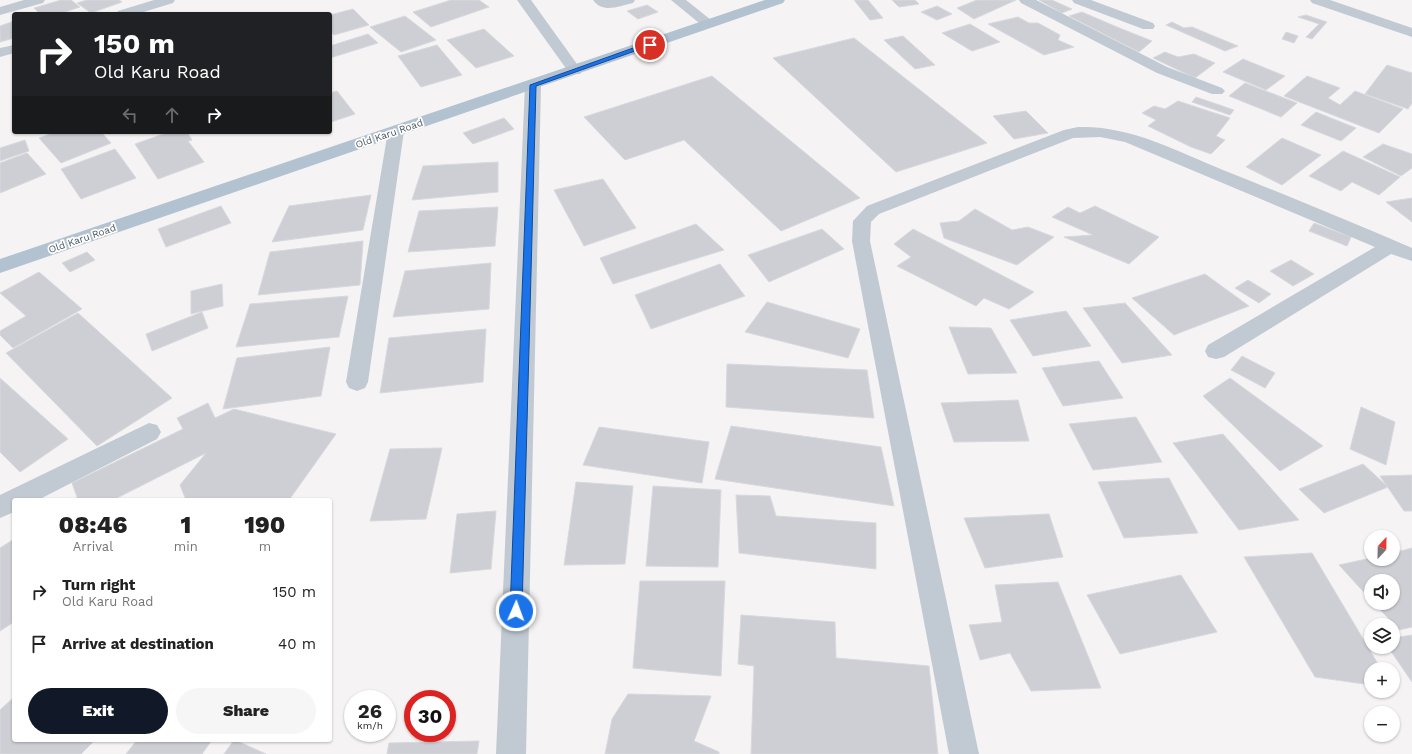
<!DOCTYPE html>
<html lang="en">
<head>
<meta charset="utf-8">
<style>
	:root { --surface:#fff; --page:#f6f6f6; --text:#222; --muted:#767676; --accent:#111827 }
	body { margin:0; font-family:"Work Sans",sans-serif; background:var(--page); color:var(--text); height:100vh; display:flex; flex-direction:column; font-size:15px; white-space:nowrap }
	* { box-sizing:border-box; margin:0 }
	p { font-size:13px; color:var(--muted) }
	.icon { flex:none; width:22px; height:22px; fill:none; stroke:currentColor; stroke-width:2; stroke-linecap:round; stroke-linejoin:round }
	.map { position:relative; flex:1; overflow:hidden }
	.side { position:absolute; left:12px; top:498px; width:320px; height:244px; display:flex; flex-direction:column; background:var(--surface); border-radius:4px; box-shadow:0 1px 3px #0004 }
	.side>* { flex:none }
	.guide { position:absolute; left:12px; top:12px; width:320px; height:122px; border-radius:4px; box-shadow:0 1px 3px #0004; background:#202124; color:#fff; overflow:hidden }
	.needle { width:26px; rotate:22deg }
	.fabs { position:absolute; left:1364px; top:530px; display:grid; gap:8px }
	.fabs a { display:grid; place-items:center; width:36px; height:36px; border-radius:50%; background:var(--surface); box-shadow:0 1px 3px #0004; font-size:20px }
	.speed { position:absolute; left:344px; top:690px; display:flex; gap:8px; font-size:20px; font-weight:700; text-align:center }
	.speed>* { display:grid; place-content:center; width:52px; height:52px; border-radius:50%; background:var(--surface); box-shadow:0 1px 3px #0004; line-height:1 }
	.speed small { font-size:10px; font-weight:400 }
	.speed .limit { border:6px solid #d22; background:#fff; color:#111 }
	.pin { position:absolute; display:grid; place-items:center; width:34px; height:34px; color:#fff; margin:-17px; border:2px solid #fff; border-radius:50%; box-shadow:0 1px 4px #0007 }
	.me { position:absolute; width:44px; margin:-22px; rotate:2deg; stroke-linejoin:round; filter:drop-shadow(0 0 3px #0008) }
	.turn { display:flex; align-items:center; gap:14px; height:84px; padding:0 16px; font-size:18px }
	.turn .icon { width:52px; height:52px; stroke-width:2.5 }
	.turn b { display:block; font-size:28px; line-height:34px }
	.lanes { display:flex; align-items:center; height:38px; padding:0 16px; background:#0003; justify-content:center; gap:20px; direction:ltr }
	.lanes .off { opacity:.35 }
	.eta { display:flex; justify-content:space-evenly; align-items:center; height:68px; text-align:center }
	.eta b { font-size:24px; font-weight:800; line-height:28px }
	.primary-button { display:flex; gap:8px; margin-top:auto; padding:8px 16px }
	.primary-button a { flex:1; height:46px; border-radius:24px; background:var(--accent); color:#fff; font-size:16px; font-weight:800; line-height:46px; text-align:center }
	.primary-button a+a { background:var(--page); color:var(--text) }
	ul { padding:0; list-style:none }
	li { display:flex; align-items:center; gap:12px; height:52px; padding:0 16px }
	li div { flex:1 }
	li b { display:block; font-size:15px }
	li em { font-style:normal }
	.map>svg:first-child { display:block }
	.building { fill:#cdcfd5; stroke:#d7d9de }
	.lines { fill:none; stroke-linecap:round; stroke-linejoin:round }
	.minor { fill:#c1cad2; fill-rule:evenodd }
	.major { fill:#b3c2d1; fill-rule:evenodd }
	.route { fill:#1a73e8; stroke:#114b97 }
	.labels { text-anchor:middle; stroke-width:3.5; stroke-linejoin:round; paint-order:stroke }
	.far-street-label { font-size:10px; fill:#4a5661; stroke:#fff }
</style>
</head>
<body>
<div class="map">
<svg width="1412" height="754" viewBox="0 0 1412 754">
	<rect width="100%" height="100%" fill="#f5f3f3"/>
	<!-- building -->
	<path class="building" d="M61,0H71L80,7L59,14H40L34,8Z
		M87,0H119L122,2L91,13L77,3Z
		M451,0H479L489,7L431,27L413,12Z
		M854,0H868L883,18L870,20Z
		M892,0H915L919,4L899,7Z
		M977,0H1016L974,19L957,8Z
		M1039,0H1052L1072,9L1062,13Z
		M647,5L658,12L638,19L627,11Z
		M937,6L952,14L937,20L921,12Z
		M353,9L369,25L334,35L330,31V15Z
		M1082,12L1117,27L1152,41L1139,52L1069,16Z
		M1306,15L1327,22L1312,39L1306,37L1319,24L1298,17Z
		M405,16L436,40L401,52L370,27Z
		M1018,17L1029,23H1038L1060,35L1058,40L1074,47L1044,55L988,24Z
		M14,21V38L0,42V26Z
		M1172,22L1184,28L1192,27L1238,46L1225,51L1166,25Z
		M970,24L1000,42L972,51L942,33Z
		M484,29L514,56L476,68L447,40Z
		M1286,32L1298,36L1294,43L1282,39Z
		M368,34L378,43L330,58V46Z
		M903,36L935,65L915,69L884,40Z
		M854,38L987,143L896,172L773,58Z
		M437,45L462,75L421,87L398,56Z
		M1165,52L1178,57L1194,54L1215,63L1195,78L1153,58Z
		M1243,59L1285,76L1266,90L1223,72Z
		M1387,65L1412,73V103L1408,109L1365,94Z
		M712,76L860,198L781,231L684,140L625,160L584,117Z
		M1307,76L1340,88L1328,98L1340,105L1355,91L1403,109L1379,133L1284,96Z
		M1245,83L1297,103L1281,117L1229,96Z
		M337,91L355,114L331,122L330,93Z
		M1196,97L1234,110L1230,115L1192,102Z
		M1178,101L1230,118L1216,136L1225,140L1211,154L1191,147L1148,126L1156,120L1142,113L1154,106L1165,109Z
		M1026,111L1048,133L1014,139L993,116Z
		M1316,112L1356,128L1341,141L1301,125Z
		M504,118L514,129L473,144L463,133Z
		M55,132H101L111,143L61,163L39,138Z
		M169,132H187L192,140L188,141L204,162L158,179L135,144Z
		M1282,138L1321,155L1282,185L1246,167Z
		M25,140L29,151L0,161V148Z
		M1383,144L1412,154V168L1401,176L1363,157Z
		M115,149L136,178L81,199L61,169Z
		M1343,151L1400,177L1379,195L1352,182L1341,191L1309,176Z
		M27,153L46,174L0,193V163Z
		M498,162V192L412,200L423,166Z
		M603,179L636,228L584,246L554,190Z
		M371,195L363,230L272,242L289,206Z
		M1412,198V222L1386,202Z
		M221,206L231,223L166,247L158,229Z
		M1095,206L1159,237L1129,264L1064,237L1093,235L1052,217L1068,207L1080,213Z
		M498,207L495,246L408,252L419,211Z
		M975,209L1012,230L1028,227L1054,237L1017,265L944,238L940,223L959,221Z
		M1314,223L1351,237L1347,246L1309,231Z
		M696,224L724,250L613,284L600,258Z
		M822,229L844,249L769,282L748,255Z
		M913,229L1034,292L1009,309L984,298L976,306L897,266L911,257L894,244Z
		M363,241L360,285L258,295L270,252Z
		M87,252L95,260L70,272L62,263Z
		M1291,260L1314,274L1293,286L1270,271Z
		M491,263L489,309L393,317L405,271Z
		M720,264L745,296L651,329L635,295Z
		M39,272L82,309L13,348L0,335V331L26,316L0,293Z
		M1205,274L1249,306L1174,335L1132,298Z
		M1248,280L1271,294L1259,303L1235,288Z
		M222,284L223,306L191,314V291Z
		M348,296L339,337L236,347L250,304Z
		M767,302L860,329L848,358L745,332Z
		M1125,303L1172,355L1122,363L1083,308Z
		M1066,311L1091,346L1033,356L1010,320Z
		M202,312L208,328L152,351L146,334Z
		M78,313L172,398L97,446L6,353Z
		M949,327L991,328L1017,373L968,374Z
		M486,329L483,382L380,393L389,338Z
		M330,347L321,396L223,409L237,358Z
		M1242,356L1275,373L1265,388L1231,370Z
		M1099,361L1123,398L1063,406L1042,368Z
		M727,364L867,370L874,418L726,407Z
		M0,378L68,439L20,472L0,452Z
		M1230,378L1323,446L1280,471L1203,396Z
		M1018,400L1029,441L954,442L941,403Z
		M208,403L215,418L234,409L336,434L289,500H186L180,485L206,453L113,500H78L72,483L183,429L177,418Z
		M1361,407L1395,422L1386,465L1350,449Z
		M1136,417L1162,462L1093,470L1069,424Z
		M731,426L881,447L894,506L715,479Z
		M599,427L709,442L702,483L583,465Z
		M1223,434L1299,520L1239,530L1173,443Z
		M442,448L426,519L370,521L390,449Z
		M1363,464L1388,487L1324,513L1299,489Z
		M1412,475V511H1404L1380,476Z
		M1169,478L1198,533L1124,538L1098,482Z
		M576,482L633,486L625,564L564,565Z
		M653,486L721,490L718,567L646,566Z
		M736,495L770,496L776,516L876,523V569L739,553Z
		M496,511L491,569L450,573L457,514Z
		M1049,514L1063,557L985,568L964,518Z
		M14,539V622L0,631V548Z
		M1412,548V627L1399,630L1374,603H1393V581H1371V600L1339,565L1371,558L1393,559V553Z
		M1312,553L1381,669H1371V685L1315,677L1244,557Z
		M1181,575L1217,632L1120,654L1087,595Z
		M640,581H725L721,676L633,668Z
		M1058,582L1101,688L1031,691L1010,653L980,660L969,625L1002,622L995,585Z
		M741,615L835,622L836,658L929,666L938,754H751L754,666L738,664Z
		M1412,635V682L1388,647H1393V638Z
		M628,694L711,696L694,741L719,752V754H605L612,719Z
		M14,697V740H95L81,754H0V710Z
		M137,740H212L202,754H126Z
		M234,740H235L266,754H224Z
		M479,741L477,754H387L389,743Z"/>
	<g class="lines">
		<!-- minor -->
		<path class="minor" d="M24,0H45L43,3L0,15V7Z
			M154,0H175L173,3L137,14H116L118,11Z
			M517,0H531L582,71L580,74H570Z
			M593,0H635L633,3C619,6 603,14 593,0Z
			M671,0H686L716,24L714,27H704Z
			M1019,0H1036L1167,67L1222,88L1225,91L1222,94H1212L1157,73L1021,3Z
			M1072,0H1091L1153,23L1155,26L1153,29H1143L1074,3Z
			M1310,0H1330L1412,28V37L1312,3Z
			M14,45V53L0,57V48Z
			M533,80L538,82L541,85L526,754H496L525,85L528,82Z
			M396,126L402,128L404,131L368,382L365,388L357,391L349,388L346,382L388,131L390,128Z
			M1078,127C1129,125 1177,151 1223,170C1286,195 1349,221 1412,248V261L1391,254L1224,357L1216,359L1208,357L1205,351L1208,345L1375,247L1125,142L1100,137L1073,138L879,214L871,222L870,241L979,754H949L852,241L853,221L867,206L1064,130Z
			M149,423L157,425L161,432L157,439L38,500H14V512L0,518V495Z"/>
		<!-- major -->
		<path class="major" d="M765,0H785L783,3L0,273V259Z"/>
	</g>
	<!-- route -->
	<path class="route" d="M647,43L652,45L536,86L522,611L520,614L516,616L512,614L510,611L530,85Z"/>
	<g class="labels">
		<!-- far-street labels -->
		<g class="far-street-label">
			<text transform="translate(389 133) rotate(-19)" y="4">Old Karu Road</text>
			<text transform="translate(82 238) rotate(-19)" y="4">Old Karu Road</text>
		</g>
	</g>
</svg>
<div class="fabs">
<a><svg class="needle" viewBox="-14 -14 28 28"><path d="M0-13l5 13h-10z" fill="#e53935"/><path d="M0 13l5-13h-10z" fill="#767676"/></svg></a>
<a><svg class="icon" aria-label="sound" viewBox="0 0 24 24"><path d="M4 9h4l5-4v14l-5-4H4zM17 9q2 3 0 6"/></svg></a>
<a><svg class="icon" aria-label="layers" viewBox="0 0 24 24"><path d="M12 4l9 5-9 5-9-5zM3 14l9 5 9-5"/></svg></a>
<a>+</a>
<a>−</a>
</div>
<div class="speed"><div>26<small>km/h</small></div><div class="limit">30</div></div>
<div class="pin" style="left:650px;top:45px;background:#d93025"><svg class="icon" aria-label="arrive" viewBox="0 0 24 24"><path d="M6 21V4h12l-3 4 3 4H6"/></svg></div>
<svg class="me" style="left:516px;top:611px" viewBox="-20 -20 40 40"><circle r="17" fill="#1a73e8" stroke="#fff" stroke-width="3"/><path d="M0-11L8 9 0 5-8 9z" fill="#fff"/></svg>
<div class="guide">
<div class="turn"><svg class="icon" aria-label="right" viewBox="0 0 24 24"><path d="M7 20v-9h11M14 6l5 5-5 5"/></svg><div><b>150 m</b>Old Karu Road</div></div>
<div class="lanes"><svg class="icon off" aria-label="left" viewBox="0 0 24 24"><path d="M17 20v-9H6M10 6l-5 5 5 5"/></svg><svg class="icon off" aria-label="ahead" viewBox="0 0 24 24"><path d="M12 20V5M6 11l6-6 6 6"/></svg><svg class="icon" aria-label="right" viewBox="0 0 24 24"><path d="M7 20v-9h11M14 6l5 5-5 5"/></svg></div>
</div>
<section class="side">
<div class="eta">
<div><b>08:46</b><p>Arrival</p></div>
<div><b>1</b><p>min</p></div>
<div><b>190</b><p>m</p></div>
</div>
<ul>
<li><svg class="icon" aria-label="right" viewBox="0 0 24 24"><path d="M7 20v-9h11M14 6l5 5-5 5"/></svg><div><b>Turn right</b><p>Old Karu Road</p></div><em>150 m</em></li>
<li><svg class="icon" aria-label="arrive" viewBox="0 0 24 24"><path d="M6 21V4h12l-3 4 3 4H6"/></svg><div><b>Arrive at destination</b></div><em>40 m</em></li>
</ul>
<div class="primary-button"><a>Exit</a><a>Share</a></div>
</section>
</div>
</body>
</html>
